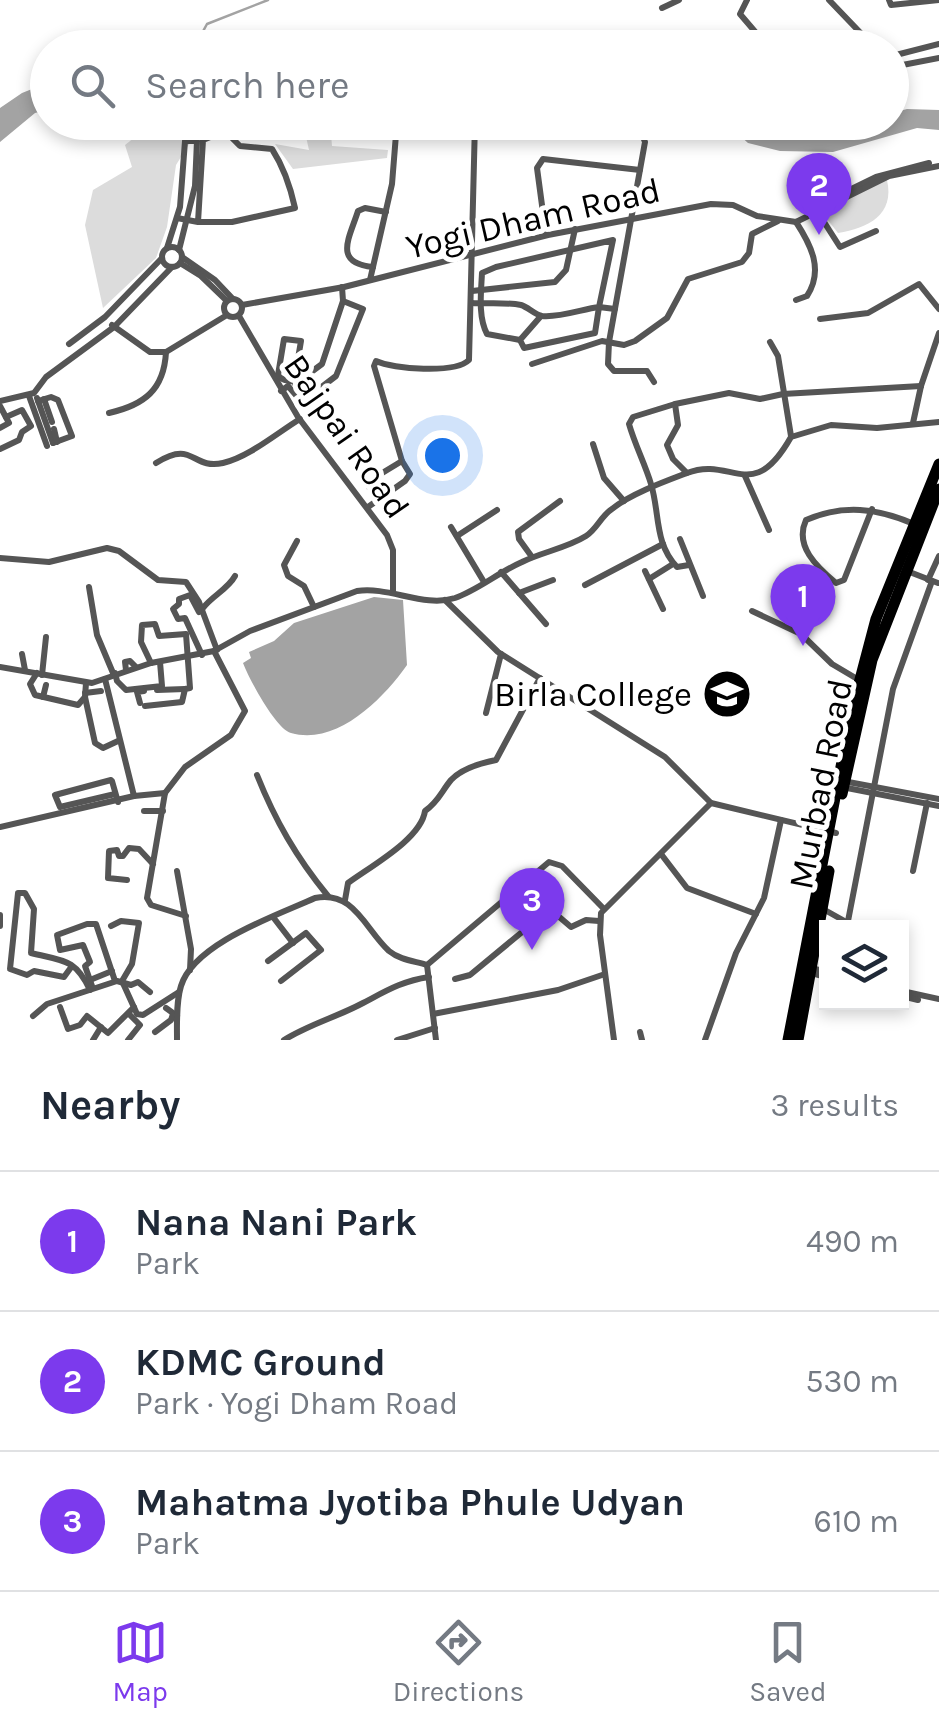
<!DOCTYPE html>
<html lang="en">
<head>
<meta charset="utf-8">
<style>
	:root { --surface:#fff; --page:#f2f2f3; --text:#1f2937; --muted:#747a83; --line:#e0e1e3; --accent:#7c3aed }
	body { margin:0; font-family:Karla,sans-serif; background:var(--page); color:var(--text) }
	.controls { position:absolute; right:30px; bottom:30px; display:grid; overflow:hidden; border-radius:0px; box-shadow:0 5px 15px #0003 }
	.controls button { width:90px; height:90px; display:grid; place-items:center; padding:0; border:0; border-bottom:2px solid var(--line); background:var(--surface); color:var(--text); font:50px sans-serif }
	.you { position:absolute; left:442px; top:455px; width:35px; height:35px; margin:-25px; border:8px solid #fff; border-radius:50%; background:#1a73e8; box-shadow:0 0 0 15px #1a73e833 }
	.badge { display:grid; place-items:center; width:65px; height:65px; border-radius:50%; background:var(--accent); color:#fff; font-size:32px; font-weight:700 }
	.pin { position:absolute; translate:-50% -82px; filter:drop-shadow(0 2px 5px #0008) }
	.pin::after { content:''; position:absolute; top:52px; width:35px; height:30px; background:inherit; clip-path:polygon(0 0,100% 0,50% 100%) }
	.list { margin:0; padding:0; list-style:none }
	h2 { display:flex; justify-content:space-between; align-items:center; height:130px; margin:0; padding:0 40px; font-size:42px }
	h2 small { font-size:32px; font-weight:400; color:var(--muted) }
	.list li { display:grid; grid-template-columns:65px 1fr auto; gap:30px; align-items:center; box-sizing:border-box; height:140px; padding:0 40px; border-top:2px solid var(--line) }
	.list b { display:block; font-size:38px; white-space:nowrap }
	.list p { margin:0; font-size:32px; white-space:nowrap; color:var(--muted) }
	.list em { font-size:32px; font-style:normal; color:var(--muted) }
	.icon { flex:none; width:55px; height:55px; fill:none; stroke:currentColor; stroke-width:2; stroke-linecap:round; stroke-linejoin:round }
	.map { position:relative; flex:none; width:939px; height:1040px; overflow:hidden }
	.search { position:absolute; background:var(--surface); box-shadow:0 5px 15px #0003; left:30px; right:30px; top:30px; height:110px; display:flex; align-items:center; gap:25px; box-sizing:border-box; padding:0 35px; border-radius:55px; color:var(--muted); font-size:38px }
	.sheet { height:550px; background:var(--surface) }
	nav { display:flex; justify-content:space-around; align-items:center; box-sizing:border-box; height:140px; border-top:2px solid var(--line); background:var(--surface); font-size:28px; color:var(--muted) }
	nav a { display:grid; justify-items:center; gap:5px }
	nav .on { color:var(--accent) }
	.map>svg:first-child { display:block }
	.green { fill:#dcdcdc }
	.water { fill:#a3a3a3 }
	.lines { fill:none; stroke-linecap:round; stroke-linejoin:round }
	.stream { stroke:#a3a3a3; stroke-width:2.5 }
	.minor { stroke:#555; stroke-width:6 }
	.highway { stroke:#000; stroke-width:11 }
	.labels { text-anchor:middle; stroke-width:10; stroke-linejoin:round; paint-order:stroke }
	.street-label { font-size:35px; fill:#000; stroke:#fff }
	.poi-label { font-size:35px; fill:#000; stroke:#fff; text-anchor:end }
</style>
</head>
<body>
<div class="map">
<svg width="939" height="1040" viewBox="0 0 939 1040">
	<rect width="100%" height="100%" fill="#fff"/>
	<g class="green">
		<path d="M153 123H202L176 165 167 227 156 258 103 308 85 225 93 190 132 167 125 145Z"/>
		<path d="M303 123H330L332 146 388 150 387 158 293 169 275 144 309 150Z"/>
		<path d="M887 180C895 215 868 228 838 233L823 214 860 192Z"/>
	</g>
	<g class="water">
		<path d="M47 83V110L35 113 0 142V108L22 93Z"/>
		<path d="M907 109 939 110V130L917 128 833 152 780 151 748 143 726 123H770L787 127 892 122V113Z"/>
		<path d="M374 597 403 600 407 665C383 699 337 746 291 733 276 729 249 679 243 663L251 658 249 652 274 641 294 623Z"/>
	</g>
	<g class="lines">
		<path class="stream" d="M201 35 207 24 268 0"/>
		<g class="minor">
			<path d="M747 0 740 14 769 48"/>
			<path d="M829 0 875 48"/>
			<path d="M889 0 891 5 939 0"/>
			<path d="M662 8 679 0"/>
			<path d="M892 56 939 44"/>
			<path d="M892 67 939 58"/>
			<path d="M637 122 645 142 609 342 608 364 614 371H647L654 382"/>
			<path d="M832 203 835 197 876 177 929 163"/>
			<path d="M817 211 840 247 876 231"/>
			<path d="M177 218 198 222 203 140 225 131 240 146 272 149C283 166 290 185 295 208L232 222H198"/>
			<path d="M796 222C811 245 824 270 807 296L796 300"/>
			<path d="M546 235 537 168 543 159 640 170"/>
			<circle cx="172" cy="257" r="10"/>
			<path d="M167 248 180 207 185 141H197L195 186 179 250"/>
			<path d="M182 257 215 280 233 299"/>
			<path d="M180 263 201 276 227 301"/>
			<path d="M373 267C333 263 349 239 358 211L365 208 386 212"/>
			<path d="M370 280 392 184 397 122"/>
			<path d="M472 291 555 282 566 270 575 229"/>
			<circle cx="233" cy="308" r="9"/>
			<path d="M472 303C487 304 506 302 521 305 528 307 535 315 542 316 559 318 583 309 599 307L613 240 496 267 482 273C481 293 478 317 487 334L520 340"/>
			<path d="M242 305 344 287 548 235 711 204 733 205 757 216 796 222 889 176 939 166"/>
			<path d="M239 316 298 417 387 535 393 550V591"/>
			<path d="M541 316 520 340 524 348 595 333 599 307 615 309"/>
			<path d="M820 319 868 313 919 284 939 309"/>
			<path d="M112 325 150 352H166"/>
			<path d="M770 342 778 356 791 436"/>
			<path d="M69 344 105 317 162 258"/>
			<path d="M532 364 602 341 624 345 635 341 667 318 688 279 742 262 749 253 752 234 778 221"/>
			<path d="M294 382 301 341 284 339 278 375C281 381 291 381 297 382"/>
			<path d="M295 384 322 364 343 301"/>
			<path d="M281 391 288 386 302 402 336 376 363 309 343 301 342 287"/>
			<path d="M29 396 47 446"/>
			<path d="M37 398 53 443"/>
			<path d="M44 399 52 422"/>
			<path d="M0 401 34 393 46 377 114 327 172 267"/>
			<path d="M38 401 51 397 58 400 72 436 53 443"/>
			<path d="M675 404 633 417 629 424C635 445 645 464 651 484 660 513 654 543 677 567L689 565"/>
			<path d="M0 406 9 423 0 428"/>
			<path d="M109 413C144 405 164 390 166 352L227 315"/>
			<path d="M913 423 921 386 939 333"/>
			<path d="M54 429 57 442"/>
			<path d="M593 444 604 478 624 501"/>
			<path d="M0 449 19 440 22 432 31 426 22 410 6 417"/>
			<path d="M156 463C194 439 191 470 223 463 249 457 277 433 300 419"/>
			<path d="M687 473 673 459 667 445 678 425 675 404 729 393 760 399 783 394 921 386"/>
			<path d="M745 476 769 530"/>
			<path d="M378 500 369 487V481L402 461"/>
			<path d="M368 507 405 481 410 474 402 461 374 366 376 361C393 369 455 374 469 360L475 122"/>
			<path d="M872 509 844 580 836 583C817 567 794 546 806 520 843 504 877 508 914 524"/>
			<path d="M451 527 484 582"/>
			<path d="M457 536 497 510"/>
			<path d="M680 539 703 596"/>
			<path d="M297 541 284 565 288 576 304 586 314 607"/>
			<path d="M532 557 519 539 518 532 560 501"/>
			<path d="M0 558 49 562 107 548 119 551 158 580 186 582 199 602 217 650"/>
			<path d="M645 571 663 609"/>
			<path d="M907 571 938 583"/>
			<path d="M501 572 546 624"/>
			<path d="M649 579 673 564"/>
			<path d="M928 580 939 556"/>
			<path d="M585 585 663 544"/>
			<path d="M89 587 97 635 113 673"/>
			<path d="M519 593 553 580"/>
			<path d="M445 600 498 652 665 757 711 803 836 833"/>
			<path d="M203 608C212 596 228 589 235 576"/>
			<path d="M752 611 801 634 832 664 859 680"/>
			<path d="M199 612 190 595 179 599V604L173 609 178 619 185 618 202 655"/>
			<path d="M22 654 25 670"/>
			<path d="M0 667 92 683 151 663 214 651 250 631 357 591C389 586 424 608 455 598 478 590 499 572 522 562 542 552 567 548 586 536 597 529 601 516 612 509 630 494 666 481 687 473 732 455 752 506 791 437L831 425 877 428 939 422"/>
			<path d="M126 670 125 662 130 661 136 667"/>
			<path d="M37 673 30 684 35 695 78 705 85 697"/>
			<path d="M115 673 117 681 126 690 162 686 160 662"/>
			<path d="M42 675 46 637"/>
			<path d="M105 679 134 796 165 793"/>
			<path d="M86 683 85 697 95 743 103 748 118 741"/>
			<path d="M157 690 185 689"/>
			<path d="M85 693 101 691"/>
			<path d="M43 697 46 685"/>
			<path d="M140 703 137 692 144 691"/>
			<path d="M145 706 182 702 185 689 190 688 186 634 159 636 155 624 142 625 141 642 151 663"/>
			<path d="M486 713 501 654"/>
			<path d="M257 775C275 820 296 857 328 896"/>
			<path d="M843 781 939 799"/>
			<path d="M842 787 939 806"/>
			<path d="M115 794 60 807 55 795 111 780 112 781 118 802"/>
			<path d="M144 811H163"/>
			<path d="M0 827 134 796"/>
			<path d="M661 854 687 888 756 914"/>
			<path d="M177 871 191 949 190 970"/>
			<path d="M913 871 927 803"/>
			<path d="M127 880 108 878 109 851 117 850 119 856H123L129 848 139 849 153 864"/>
			<path d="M345 900 348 883C371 866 421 839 425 811 439 801 441 792 451 780 462 768 481 763 496 760L540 678"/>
			<path d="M823 909 857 928"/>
			<path d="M0 915V926"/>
			<path d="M186 916 151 905 147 898 165 793 185 767 231 735 245 711 214 651"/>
			<path d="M273 917 293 943"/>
			<path d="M848 921 893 689 932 581"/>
			<path d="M111 926 121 921 139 923 132 964 122 981 137 1014 143 1015 179 992"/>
			<path d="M268 961 306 933 321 950 281 981"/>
			<path d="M427 965 549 862 562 866 604 909"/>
			<path d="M427 965 436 1040"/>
			<path d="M72 966 64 977 34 971 27 975 10 969 18 893H25L34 909 31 953C63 961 75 958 90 990"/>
			<path d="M808 967 826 972"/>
			<path d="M808 972 826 977"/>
			<path d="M455 979 470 975 550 909 571 927 586 920 599 921"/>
			<path d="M90 980 112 971"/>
			<path d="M92 986 85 966 90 962 83 945 60 950 57 935 87 924H96L115 981"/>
			<path d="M902 991 939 999"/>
			<path d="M902 996 918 1000"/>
			<path d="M60 1007 68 1029 80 1025 87 1016 108 1033 134 1007"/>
			<path d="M166 1008 177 1016"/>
			<path d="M433 1014 558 990 605 974"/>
			<path d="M33 1016 47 1004 117 981 131 985 138 982 150 992"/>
			<path d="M155 1032 171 1020 173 1014"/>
			<path d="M640 1032 642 1040"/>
			<path d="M93 1040 101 1027"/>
			<path d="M128 1040 140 1025 129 1014"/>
			<path d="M177 1040C177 1023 176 1002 181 986 194 943 278 915 315 898 354 890 365 929 389 951 400 960 414 961 427 965"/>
			<path d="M284 1040C310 1024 337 1017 363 1003 386 991 402 981 429 977"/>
			<path d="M397 1040 435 1028"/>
			<path d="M614 1040 600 935 601 913 711 803"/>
			<path d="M705 1040 736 953 764 898 781 820"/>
		</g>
		<g class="highway">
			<path d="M842 794 872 660 939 489"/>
			<path d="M788 1040 852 710 876 619 939 464"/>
			<path d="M798 1040 829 871"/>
		</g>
	</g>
	<defs>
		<g id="university-disc" transform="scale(2.5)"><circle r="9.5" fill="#000" stroke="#fff"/><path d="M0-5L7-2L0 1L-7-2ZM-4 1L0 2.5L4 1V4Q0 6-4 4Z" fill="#fff"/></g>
	</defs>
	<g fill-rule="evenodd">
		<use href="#university-disc" x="727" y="694"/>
	</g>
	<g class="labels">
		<g class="street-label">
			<text transform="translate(533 218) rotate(-13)" y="12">Yogi Dham Road</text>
			<text transform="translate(347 436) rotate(55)" y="12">Bajpai Road</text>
			<text transform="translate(820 784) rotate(-79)" y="12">Murbad Road</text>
		</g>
		<g class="poi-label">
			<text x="692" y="706">Birla College</text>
		</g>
	</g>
</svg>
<div class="controls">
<button><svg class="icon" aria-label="layers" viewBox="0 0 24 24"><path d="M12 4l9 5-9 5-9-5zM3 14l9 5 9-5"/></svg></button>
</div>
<div class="you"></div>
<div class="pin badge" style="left:803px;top:646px">1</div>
<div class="pin badge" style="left:819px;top:235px">2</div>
<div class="pin badge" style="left:532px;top:950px">3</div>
<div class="search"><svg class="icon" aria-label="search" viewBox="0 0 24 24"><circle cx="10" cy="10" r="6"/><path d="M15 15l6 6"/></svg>Search here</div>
</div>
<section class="sheet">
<h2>Nearby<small>3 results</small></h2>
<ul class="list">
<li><span class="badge">1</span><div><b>Nana Nani Park</b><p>Park</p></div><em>490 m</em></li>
<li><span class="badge">2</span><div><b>KDMC Ground</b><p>Park · Yogi Dham Road</p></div><em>530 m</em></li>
<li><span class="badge">3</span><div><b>Mahatma Jyotiba Phule Udyan</b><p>Park</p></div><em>610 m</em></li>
</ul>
</section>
<nav>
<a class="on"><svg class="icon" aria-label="map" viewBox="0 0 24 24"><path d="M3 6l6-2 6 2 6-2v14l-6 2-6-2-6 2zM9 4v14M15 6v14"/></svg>Map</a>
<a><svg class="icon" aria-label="directions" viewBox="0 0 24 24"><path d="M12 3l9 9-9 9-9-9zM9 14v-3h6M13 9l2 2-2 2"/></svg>Directions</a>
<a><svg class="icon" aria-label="saved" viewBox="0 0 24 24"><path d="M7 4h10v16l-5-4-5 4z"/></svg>Saved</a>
</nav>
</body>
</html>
